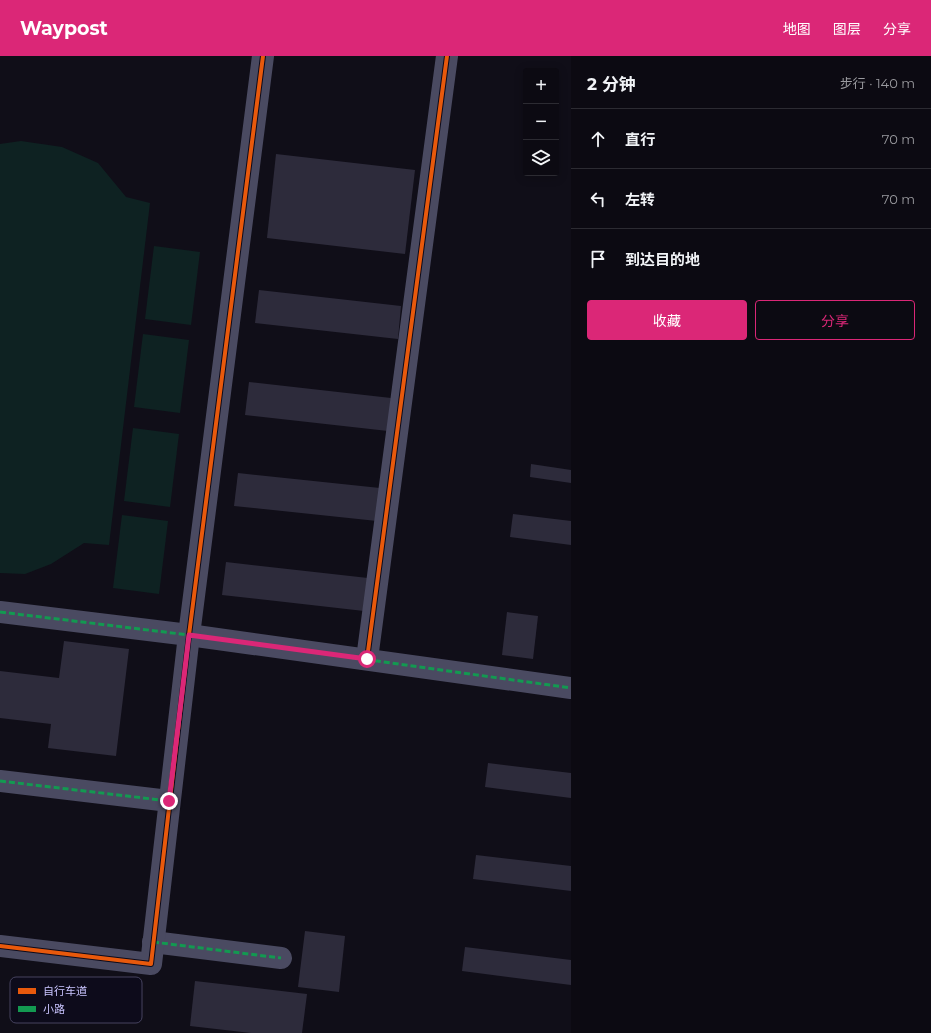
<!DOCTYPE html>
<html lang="zh">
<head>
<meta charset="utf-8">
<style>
	:root { --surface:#0c0a12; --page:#1a1820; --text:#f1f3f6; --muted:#9a9a9f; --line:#2c2b32; --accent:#db2777 }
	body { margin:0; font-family:Montserrat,"Noto Sans SC",sans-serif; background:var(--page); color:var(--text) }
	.controls { position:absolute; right:12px; top:12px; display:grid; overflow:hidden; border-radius:4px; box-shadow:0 2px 10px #0003 }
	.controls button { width:36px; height:36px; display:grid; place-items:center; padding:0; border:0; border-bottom:1px solid var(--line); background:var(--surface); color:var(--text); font:20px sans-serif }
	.stop { position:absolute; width:12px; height:12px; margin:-9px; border:3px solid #db2777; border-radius:50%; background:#fff }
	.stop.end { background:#db2777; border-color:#fff; box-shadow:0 1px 4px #0008 }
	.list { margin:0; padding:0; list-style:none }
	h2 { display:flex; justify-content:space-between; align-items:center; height:52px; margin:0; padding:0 16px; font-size:17px }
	h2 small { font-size:13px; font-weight:400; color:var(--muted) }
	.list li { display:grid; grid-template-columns:26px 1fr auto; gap:12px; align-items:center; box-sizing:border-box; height:60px; padding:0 16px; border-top:1px solid var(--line) }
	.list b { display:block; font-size:15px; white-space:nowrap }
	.list em { font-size:13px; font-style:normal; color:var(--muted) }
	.actions { display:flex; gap:8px; padding:12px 16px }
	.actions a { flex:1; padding:9px 0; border:1px solid var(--accent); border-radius:4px; text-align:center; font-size:14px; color:var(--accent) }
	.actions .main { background:var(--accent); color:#fff }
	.icon { flex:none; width:22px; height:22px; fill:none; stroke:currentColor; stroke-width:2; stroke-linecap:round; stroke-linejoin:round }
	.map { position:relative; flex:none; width:571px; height:977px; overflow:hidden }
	header { display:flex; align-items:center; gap:24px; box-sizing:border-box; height:56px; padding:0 20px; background:var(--accent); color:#fff }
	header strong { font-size:19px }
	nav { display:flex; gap:22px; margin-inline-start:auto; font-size:14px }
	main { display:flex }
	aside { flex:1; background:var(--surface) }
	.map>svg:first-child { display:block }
	.green { fill:#0e2222 }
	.building { fill:#2d2b3b }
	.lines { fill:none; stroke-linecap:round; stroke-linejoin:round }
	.minor { stroke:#4a4a61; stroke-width:22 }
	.quiet { stroke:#139951; stroke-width:3; stroke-dasharray:6 3; stroke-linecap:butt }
	.cycleway-casing { stroke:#0d0b1b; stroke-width:6 }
	.cycleway { stroke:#e8590c; stroke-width:4 }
	.route { stroke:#db2777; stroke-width:5 }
	.key { fill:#0d0b1b; stroke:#46435f; stroke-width:1 }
	.key-label { font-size:11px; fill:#cac5ff }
</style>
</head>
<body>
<header>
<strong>Waypost</strong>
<nav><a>地图</a><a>图层</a><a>分享</a></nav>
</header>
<main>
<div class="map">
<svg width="571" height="977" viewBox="0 0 571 977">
	<rect width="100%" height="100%" fill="#100e18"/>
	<g class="green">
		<path d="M21 85 62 91 98 107 126 141 150 147 109 489 84 487 51 508 25 518 0 517V88Z"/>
		<path d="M154 190 200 196 191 269 145 263Z"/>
		<path d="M143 278 189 284 180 357 134 351Z"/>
		<path d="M133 372 179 378 170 451 124 445Z"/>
		<path d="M122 459 168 465 159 538 113 532Z"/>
	</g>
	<g class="building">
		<path d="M276 98 415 114 405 198 267 182Z"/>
		<path d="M259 234 401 250 398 283 255 267Z"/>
		<path d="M249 326 391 342 388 375 245 359Z"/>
		<path d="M531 408 571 414V427L530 421Z"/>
		<path d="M238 417 380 432 377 465 234 450Z"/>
		<path d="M513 458 571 465V489L510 481Z"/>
		<path d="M226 506 368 522 364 555 222 539Z"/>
		<path d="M507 556 538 560 533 603 502 599Z"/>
		<path d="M64 585 129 593 116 700 48 692 51 668 0 662V615L59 622Z"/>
		<path d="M488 707 571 717V742L485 731Z"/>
		<path d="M476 799 571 810V835L473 823Z"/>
		<path d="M305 875 345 880 339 936 298 931Z"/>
		<path d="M465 891 571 904V929L462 915Z"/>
		<path d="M195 925 307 938 302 977H251L190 970Z"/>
	</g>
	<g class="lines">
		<g class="minor">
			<path d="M0 556 189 579 571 632"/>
			<path d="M367 603 447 0"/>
			<path d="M0 725 169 745"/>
			<path d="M153 886 281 902"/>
			<path d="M0 890 151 908 189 579 263 0"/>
		</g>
		<g class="quiet">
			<path d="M0 556 189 579 571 632"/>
			<path d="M0 725 169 745"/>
			<path d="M153 886 281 902"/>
		</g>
		<g class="cycleway-casing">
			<g id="cycleway">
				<path d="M367 603 447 0"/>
				<path d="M0 890 151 908 189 579 263 0"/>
			</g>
		</g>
		<use href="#cycleway" class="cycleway"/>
	</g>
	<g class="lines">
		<path class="route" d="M169 745 189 579 367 603"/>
	</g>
	<rect x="10" y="921" width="132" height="46" rx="6" class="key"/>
	<rect x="18" y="932" width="18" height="6" fill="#e8590c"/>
	<rect x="18" y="950" width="18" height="6" fill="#139951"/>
	<g class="key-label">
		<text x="43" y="939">自行车道</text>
		<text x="43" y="957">小路</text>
	</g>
</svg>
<div class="controls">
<button>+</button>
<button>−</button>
<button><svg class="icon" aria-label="layers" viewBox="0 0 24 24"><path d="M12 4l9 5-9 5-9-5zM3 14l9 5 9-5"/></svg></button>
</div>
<div class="stop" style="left:367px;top:603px"></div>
<div class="stop end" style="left:169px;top:745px"></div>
</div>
<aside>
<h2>2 分钟<small>步行 · 140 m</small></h2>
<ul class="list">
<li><svg class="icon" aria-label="ahead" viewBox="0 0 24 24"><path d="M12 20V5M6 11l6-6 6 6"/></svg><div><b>直行</b></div><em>70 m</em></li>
<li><svg class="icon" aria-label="left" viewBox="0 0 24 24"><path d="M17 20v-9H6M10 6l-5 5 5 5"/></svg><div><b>左转</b></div><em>70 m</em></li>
<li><svg class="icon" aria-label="arrive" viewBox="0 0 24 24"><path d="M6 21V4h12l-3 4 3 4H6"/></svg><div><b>到达目的地</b></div></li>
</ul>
<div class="actions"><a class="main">收藏</a><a>分享</a></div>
</aside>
</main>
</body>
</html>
